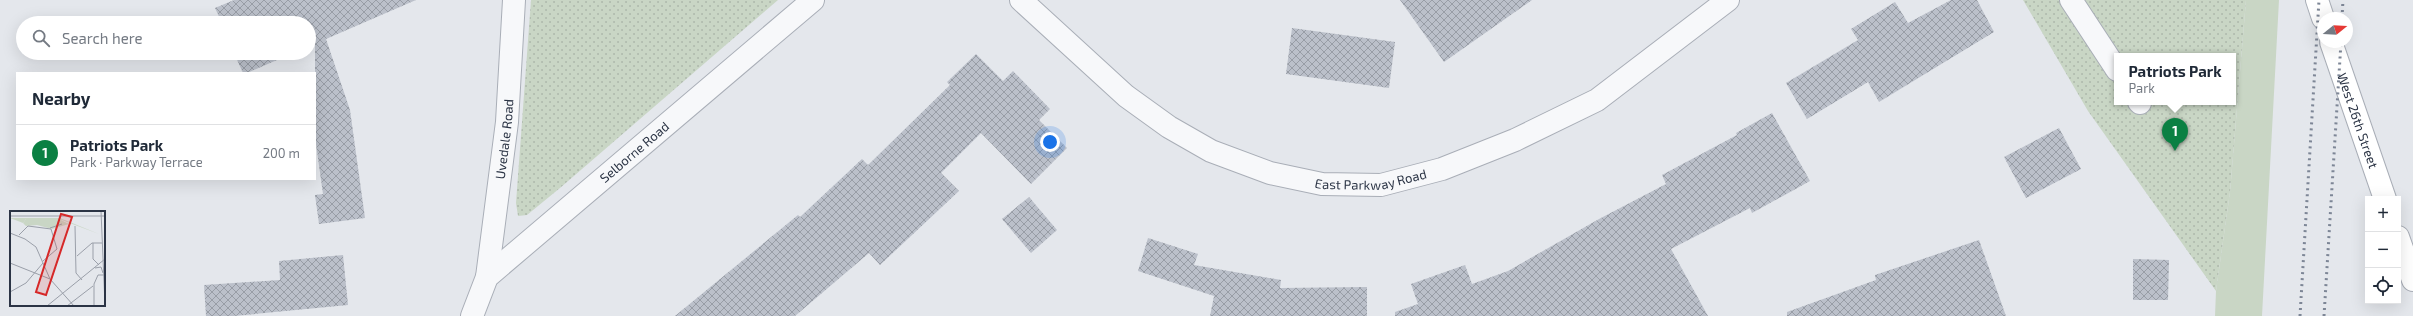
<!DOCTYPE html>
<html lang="en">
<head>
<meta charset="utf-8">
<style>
	:root { --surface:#fff; --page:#f2f2f3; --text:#1f2937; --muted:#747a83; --line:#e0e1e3; --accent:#0b8043 }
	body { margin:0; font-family:"Exo 2",sans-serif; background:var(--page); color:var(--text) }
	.controls { position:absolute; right:12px; bottom:12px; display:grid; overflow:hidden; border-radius:0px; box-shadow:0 4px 16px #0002 }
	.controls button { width:36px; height:36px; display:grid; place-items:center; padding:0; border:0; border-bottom:1px solid var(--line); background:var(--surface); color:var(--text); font:20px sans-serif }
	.compass { position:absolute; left:2317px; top:12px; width:36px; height:36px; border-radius:50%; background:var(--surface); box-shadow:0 4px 16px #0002; rotate:72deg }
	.you { position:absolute; left:1050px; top:142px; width:14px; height:14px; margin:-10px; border:3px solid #fff; border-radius:50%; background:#1a73e8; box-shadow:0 0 0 6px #1a73e833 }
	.badge { display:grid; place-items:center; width:26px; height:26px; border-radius:50%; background:var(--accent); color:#fff; font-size:13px; font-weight:700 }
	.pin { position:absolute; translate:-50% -33px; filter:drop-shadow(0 1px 2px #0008) }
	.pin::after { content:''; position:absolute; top:21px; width:14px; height:12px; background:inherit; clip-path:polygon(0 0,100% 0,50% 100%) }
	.popup { position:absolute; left:2114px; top:53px; width:122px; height:52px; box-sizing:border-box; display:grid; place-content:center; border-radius:0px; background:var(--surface); filter:drop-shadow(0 1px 3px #0005); font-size:13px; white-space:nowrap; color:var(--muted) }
	.popup b { font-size:15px; color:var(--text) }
	.popup::after { content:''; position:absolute; left:50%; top:100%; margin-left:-8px; border:8px solid transparent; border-top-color:var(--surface) }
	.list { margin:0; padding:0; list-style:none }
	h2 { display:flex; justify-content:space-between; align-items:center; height:52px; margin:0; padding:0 16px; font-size:17px }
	h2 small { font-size:13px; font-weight:400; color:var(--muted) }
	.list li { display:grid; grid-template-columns:26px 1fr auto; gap:12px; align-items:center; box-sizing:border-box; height:56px; padding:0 16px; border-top:1px solid var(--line) }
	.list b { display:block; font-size:15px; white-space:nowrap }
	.list p { margin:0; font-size:13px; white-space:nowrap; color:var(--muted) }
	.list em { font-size:13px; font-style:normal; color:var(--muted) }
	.icon { flex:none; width:22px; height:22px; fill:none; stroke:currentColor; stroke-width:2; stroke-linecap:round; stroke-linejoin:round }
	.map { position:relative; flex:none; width:2413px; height:316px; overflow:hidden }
	.search { position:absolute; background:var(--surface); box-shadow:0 4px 16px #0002; left:16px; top:16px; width:300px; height:44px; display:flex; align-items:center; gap:10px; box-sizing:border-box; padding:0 14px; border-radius:22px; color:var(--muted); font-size:15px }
	.panel { position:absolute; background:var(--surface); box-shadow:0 4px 16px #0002; left:16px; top:72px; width:300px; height:108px; border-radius:0px }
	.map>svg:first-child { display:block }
	.grass { fill:#c9d6c5 }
	.park { fill:url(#park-dots); fill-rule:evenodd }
	.building { fill:url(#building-cross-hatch) }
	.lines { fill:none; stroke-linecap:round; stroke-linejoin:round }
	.street-casing { stroke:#a9aeb7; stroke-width:24 }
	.secondary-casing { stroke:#a9aeb7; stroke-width:24 }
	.street { stroke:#f7f8fa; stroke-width:22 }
	.secondary { stroke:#fff; stroke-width:22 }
	.rail { stroke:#7d8696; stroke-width:3; stroke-dasharray:2 4; stroke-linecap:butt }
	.labels { text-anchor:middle; stroke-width:3; stroke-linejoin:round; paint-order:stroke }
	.street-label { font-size:13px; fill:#2b3445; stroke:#f4f6f9 }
	.inset-road { fill:none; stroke:#9a9fa9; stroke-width:1 }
	.view { fill:#d62828; fill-opacity:0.15; stroke:#d62828; stroke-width:2 }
	.inset-edge { fill:none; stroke:#2b3445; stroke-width:2 }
</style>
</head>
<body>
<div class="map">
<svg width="2413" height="316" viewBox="0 0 2413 316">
	<defs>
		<pattern id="park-dots" width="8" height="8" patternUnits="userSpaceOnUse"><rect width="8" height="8" fill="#c9d6c5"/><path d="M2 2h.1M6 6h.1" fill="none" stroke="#adb8ab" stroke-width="1.8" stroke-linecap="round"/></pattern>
		<pattern id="building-cross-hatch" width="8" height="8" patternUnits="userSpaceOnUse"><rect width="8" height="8" fill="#bbc0ca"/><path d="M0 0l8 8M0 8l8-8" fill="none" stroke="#989da6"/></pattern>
	</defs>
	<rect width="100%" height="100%" fill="#e4e7ec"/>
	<path class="grass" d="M2246 0H2279L2262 316H2215L2216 291 2230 192Z"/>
	<g class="park">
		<path d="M531 0H778L560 188 527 215 518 216 516 203Z"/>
		<path d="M2023 0H2246L2230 192 2216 291 2088 111ZM2117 56H2233V102H2117Z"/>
	</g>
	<g class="building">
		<path d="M234 0H416L326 39 350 110 365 218 319 224 315 195 323 194 315 137V44L309 46V23H222L215 8Z"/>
		<path d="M1400 0H1532L1444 62Z"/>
		<path d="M1951 0H1977L1994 32 1879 102 1868 82 1807 119 1786 83 1858 40 1851 29 1895 2 1908 23Z"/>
		<path d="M1292 28 1395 42 1389 88 1286 74Z"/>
		<path d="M234 53H293L247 73H243Z"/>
		<path d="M976 54 1003 81 1013 71 1050 109 1039 120 1067 148 1031 184 981 133 941 173 959 191 880 265 869 253 795 316H675L798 215 800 217 862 159 868 165 950 85 947 82Z"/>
		<path d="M1772 113 1810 181 1752 213 1750 208 1671 249 1708 316H1395V312L1418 304 1411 284 1465 265 1472 284 1508 271 1599 219 1666 184 1662 175 1737 135 1736 133Z"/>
		<path d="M2059 128 2081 169 2026 198 2004 157Z"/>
		<path d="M1029 197 1057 230 1031 253 1002 219Z"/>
		<path d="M1148 238 1198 254 1194 265 1281 280 1280 288 1367 287V316H1210L1214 296 1138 271Z"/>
		<path d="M1979 240 2006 316H1787V312L1876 280 1875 275Z"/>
		<path d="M343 255 348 305 234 316H206L204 285 280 280 279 261Z"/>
		<path d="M2133 259 2169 260 2168 300H2133Z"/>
	</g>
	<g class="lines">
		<g class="street-casing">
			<g id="street">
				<path id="s1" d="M1021 0 1126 96 1169 127 1211 151 1270 173 1322 184 1381 185 1442 169 1515 140 1597 100 1728 0"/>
				<path d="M2071 0 2117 70"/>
				<path d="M2139 102 2140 103"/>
				<path id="s2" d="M487 277 507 122 514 0"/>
				<path id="s3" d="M472 316 487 277 813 0"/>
			</g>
		</g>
		<g class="secondary-casing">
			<g id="secondary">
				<path d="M2317 0 2323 18"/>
				<path id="s4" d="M2331 42 2385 199"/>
				<path d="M2398 237 2413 280"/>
			</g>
		</g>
		<use href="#street" class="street"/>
		<use href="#secondary" class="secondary"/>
		<g class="rail">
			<path d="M2342 18 2343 0"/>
			<path d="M2300 316 2319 0"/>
			<path d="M2324 316 2341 42"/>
		</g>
	</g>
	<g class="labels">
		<g class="street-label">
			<text dy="5" stroke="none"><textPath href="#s4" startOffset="83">West 26th Street</textPath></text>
			<text dy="5" stroke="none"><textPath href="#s2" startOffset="139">Uvedale Road</textPath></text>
			<text dy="5" stroke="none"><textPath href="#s3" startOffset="235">Selborne Road</textPath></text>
			<text dy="5" stroke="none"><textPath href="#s1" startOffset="409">East Parkway Road</textPath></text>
		</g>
	</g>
	<g transform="translate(10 211)">
		<rect width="95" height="95" fill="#e4e7ec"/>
		<path d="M0 7H50L89 23 49 8H16L13 12Z" fill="#c9d6c5"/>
		<path d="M16 8H49L59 13 42 18 27 14 16 15 13 12Z" fill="#c9d6c5"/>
		<path class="inset-road" d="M91 0 95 94M0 5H95M65 15 66 62 72 69M40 17 52 13M0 22 15 28 26 36 40 68 64 95M9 24 18 15 41 18 47 38 33 50M83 32V48L89 54M67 45 82 32H92M0 52 40 68M85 57 91 56 93 62M0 81 16 72 33 52M37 95 95 48M57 95 83 75M84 95V73L88 64H94"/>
		<path class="view" d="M51 3 62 6 36 84 26 81Z"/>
		<rect width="95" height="95" class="inset-edge"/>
	</g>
</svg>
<div class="controls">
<button>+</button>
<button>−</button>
<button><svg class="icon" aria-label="locate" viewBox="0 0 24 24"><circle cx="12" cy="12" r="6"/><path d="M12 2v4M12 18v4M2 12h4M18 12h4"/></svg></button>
</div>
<svg class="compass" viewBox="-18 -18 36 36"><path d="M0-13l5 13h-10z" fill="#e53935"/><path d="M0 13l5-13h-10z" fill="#747a83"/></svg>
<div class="you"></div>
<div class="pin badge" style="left:2175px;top:151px">1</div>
<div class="popup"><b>Patriots Park</b>Park</div>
<div class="search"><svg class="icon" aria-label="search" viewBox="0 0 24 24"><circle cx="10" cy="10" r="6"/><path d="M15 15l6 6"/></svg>Search here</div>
<section class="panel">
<h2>Nearby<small></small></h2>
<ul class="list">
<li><span class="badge">1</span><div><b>Patriots Park</b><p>Park · Parkway Terrace</p></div><em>200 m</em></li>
</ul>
</section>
</div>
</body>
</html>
